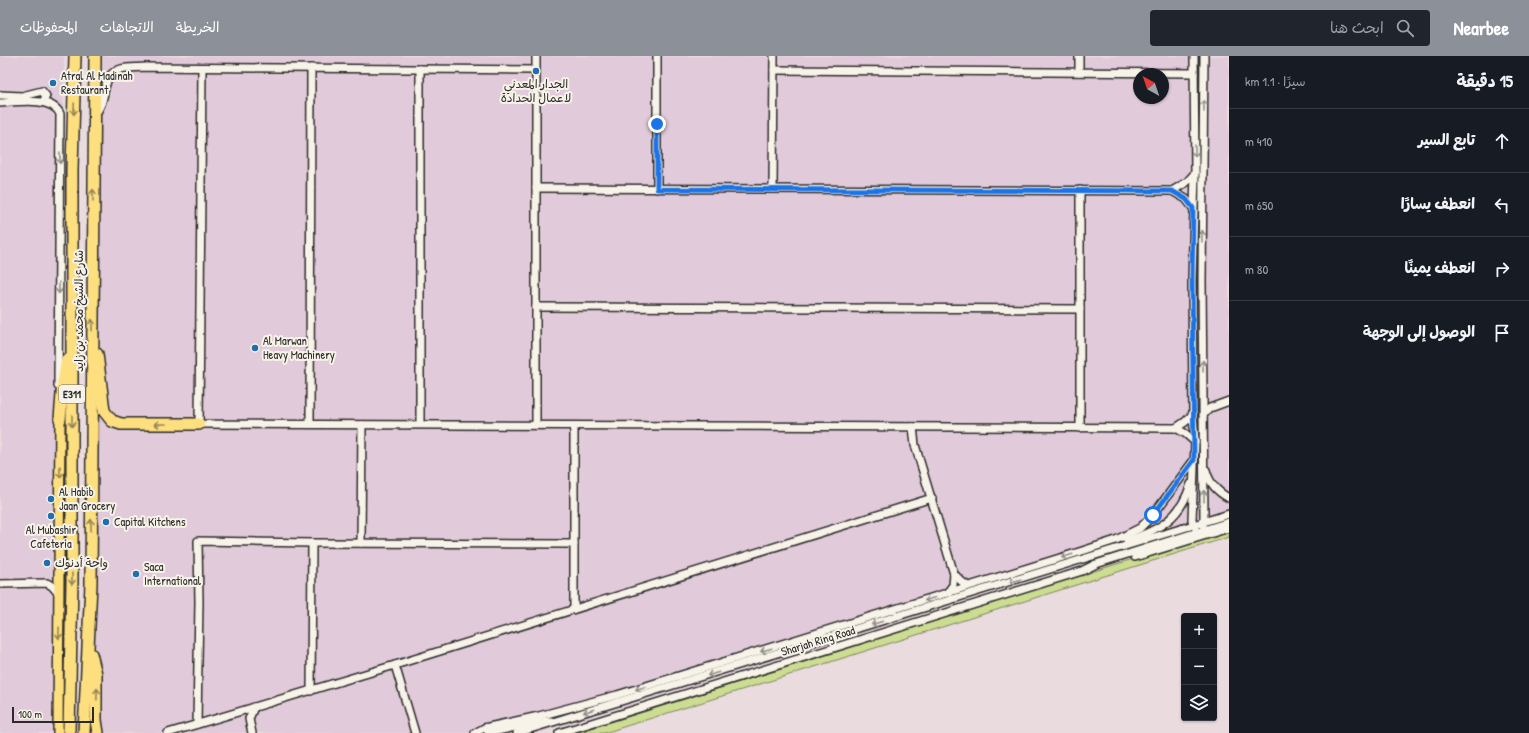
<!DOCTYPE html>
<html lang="ar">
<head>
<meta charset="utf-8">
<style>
	:root { --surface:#171b24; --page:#20242c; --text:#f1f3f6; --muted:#9ea1a6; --line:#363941; --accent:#8c9099 }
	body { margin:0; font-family:"Patrick Hand","Playpen Sans Arabic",sans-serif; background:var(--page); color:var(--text); direction:rtl }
	.controls { position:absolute; right:12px; bottom:12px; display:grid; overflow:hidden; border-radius:4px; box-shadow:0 1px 3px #0004 }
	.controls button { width:36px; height:36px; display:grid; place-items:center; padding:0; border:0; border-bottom:1px solid var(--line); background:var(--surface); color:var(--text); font:20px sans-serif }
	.compass { position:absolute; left:1133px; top:12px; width:36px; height:36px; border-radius:50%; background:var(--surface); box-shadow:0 1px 3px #0004; rotate:320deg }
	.scale { position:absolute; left:12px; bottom:10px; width:82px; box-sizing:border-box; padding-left:4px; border:2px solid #2b2b2b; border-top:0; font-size:11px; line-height:14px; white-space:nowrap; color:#2b2b2b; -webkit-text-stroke:3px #f7f3e8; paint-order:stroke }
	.stop { position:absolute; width:12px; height:12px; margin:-9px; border:3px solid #1a73e8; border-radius:50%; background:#fff }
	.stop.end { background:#1a73e8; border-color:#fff; box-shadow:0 1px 4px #0008 }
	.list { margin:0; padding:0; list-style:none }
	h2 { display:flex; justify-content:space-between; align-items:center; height:52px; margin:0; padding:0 16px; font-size:17px }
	h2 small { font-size:13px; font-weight:400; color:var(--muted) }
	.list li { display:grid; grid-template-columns:26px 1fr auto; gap:12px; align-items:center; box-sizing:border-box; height:64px; padding:0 16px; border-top:1px solid var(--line) }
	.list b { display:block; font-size:15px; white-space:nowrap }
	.list em { font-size:13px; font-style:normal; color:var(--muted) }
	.icon { flex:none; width:22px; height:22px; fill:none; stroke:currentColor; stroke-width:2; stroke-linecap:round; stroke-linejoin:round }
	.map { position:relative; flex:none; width:1229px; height:677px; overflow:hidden; direction:ltr }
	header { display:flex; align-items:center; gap:24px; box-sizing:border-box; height:56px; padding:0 20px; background:var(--accent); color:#fff }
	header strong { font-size:19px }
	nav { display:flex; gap:22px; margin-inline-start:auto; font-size:14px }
	.search { width:280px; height:36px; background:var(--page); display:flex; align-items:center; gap:10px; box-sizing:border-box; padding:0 14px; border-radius:4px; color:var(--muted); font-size:15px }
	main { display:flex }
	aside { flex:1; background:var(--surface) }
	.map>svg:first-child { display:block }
	.built { fill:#e1cad9; fill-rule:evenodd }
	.green { fill:#ccdd91; stroke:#7c845e }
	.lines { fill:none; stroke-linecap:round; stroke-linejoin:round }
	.minor-casing { stroke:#2b2b2b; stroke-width:10 }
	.major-casing { stroke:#2b2b2b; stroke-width:12 }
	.highway-casing { stroke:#2b2b2b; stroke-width:14 }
	.minor { stroke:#f7f3e8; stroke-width:7 }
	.major { stroke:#fedf80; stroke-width:9 }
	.highway { stroke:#fedf80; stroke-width:11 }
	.oneway { stroke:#918f8a }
	.oneway2 { stroke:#948556 }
	.route { stroke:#1a73e8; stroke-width:5 }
	.poi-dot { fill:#1f6fb2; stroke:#f7f3e8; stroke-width:1.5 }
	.labels { text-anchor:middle; stroke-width:4; stroke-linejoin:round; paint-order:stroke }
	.shield { fill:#f7f3e8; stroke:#686764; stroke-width:1 }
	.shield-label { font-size:11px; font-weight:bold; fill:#2b2b2b }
	.poi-label { font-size:12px; fill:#2b2b2b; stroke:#f7f3e8; text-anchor:start }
	.street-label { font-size:12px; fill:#2b2b2b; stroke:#f7f3e8 }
</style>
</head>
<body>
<header>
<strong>Nearbee</strong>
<div class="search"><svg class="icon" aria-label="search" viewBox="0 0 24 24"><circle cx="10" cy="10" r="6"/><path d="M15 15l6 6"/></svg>ابحث هنا</div>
<nav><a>الخريطة</a><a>الاتجاهات</a><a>المحفوظات</a></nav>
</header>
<main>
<aside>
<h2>15 دقيقة<small>سيرًا · 1.1 km</small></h2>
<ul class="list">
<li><svg class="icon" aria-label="ahead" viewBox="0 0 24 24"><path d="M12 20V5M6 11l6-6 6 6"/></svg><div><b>تابع السير</b></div><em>410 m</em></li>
<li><svg class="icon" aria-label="left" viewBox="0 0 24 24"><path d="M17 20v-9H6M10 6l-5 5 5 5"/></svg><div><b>انعطف يسارًا</b></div><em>650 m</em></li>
<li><svg class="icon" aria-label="right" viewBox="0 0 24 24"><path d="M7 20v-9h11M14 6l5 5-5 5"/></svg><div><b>انعطف يمينًا</b></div><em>80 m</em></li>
<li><svg class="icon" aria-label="arrive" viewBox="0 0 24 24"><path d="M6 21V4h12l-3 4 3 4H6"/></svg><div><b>الوصول إلى الوجهة</b></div></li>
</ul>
</aside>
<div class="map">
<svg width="1229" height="677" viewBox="0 0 1229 677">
	<rect width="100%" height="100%" fill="#eadbdf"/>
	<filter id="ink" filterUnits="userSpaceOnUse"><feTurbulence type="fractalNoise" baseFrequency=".025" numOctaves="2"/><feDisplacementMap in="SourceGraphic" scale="8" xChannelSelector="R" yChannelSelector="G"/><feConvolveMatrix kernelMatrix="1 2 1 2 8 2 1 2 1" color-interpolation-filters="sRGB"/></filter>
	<g filter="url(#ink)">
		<g class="built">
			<path d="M0 0H64L55 677H0Z"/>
			<path d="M96 0H1199L1198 428 1206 0H1229V461L866 576 538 677H93ZM1139 18H1163V42H1139Z"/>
		</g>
		<path class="green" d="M1229 473V481L604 677H576Z"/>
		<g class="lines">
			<g class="minor-casing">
				<g id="minor">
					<path d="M1194 0 1195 117 1192 224 1193 358 1195 386 1192 464 1195 471"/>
					<path d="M202 13 199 368 1176 372 1186 378 1195 386"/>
					<path d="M774 14 1194 17"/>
					<path d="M1079 16V0"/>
					<path d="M0 39 22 40 42 35 46 40 43 46"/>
					<path d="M0 47C17 46 52 40 60 58L58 330"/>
					<path d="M94 59C110 44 98 19 121 13 129 11 138 12 146 11L536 14"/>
					<path d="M536 132 1172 135 1187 126 1195 117"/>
					<path d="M657 133V0"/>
					<path d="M773 133 774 0"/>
					<path d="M1080 134V372"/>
					<path d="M1172 135 1186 143 1193 152"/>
					<path d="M536 251 1080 253"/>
					<path d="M1204 358 1210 352 1229 345"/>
					<path d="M310 368 311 12"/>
					<path d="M420 368V13"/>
					<path d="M536 368V0"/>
					<path d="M913 371 915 389 954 518 953 529 947 537"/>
					<path d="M1176 372 1185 366 1193 358"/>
					<path d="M1206 414C1209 426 1217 436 1229 442"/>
					<path d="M1203 469 1204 461 1202 225 1204 0"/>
					<path d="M1127 485C1160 473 1180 463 1191 428"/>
					<path d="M361 487 362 369"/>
					<path d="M1135 501 1229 472"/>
					<path d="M954 518 961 525 968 530"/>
					<path d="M0 528 47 527 52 530 59 538"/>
					<path d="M574 553V370"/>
					<path d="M395 609 415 677"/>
					<path d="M311 635 312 487"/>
					<path d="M197 668 199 546 198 485 312 487 574 488"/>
					<path d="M168 677 395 609 932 442"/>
					<path d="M252 677 249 663 254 651"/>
					<path d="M475 677 484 672 539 660 617 639 1076 497 1116 484 1140 472 1153 459 1194 404"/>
					<path d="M488 677 539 666 551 665"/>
					<path d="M517 677 1229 458"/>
					<path d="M559 677 1082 515 1096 508 1229 466"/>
				</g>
			</g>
			<g class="major-casing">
				<path id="major" d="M58 677 60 363"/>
			</g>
			<g class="highway-casing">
				<g id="highway">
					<path d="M97 298 104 355 112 365 121 368H199"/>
					<path d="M60 363 63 326 67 304"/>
					<path d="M91 598 96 618V664L98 677"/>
					<path d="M69 677 72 525V114L75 0"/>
					<path d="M84 677 91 528 95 0"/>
				</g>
			</g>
			<use href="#minor" class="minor"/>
			<use href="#major" class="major"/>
			<use href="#highway" class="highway"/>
		</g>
		<defs><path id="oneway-shaft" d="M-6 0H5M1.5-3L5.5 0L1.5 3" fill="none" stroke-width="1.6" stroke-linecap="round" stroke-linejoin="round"/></defs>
		<g class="oneway">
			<use href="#oneway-shaft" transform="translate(1204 50) rotate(-90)"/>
			<use href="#oneway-shaft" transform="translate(1195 95) rotate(90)"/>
			<use href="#oneway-shaft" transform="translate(60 102) rotate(90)"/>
			<use href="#oneway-shaft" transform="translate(1202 180) rotate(-89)"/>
			<use href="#oneway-shaft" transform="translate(59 232) rotate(91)"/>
			<use href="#oneway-shaft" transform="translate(1203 310) rotate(-91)"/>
			<use href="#oneway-shaft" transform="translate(1204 440) rotate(-91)"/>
			<use href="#oneway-shaft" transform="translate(1067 500) rotate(163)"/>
			<use href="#oneway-shaft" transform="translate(1015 525) rotate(163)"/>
			<use href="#oneway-shaft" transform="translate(930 543) rotate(163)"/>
			<use href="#oneway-shaft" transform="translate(877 567) rotate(163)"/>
			<use href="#oneway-shaft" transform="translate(766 594) rotate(163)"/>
			<use href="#oneway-shaft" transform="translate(713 618) rotate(163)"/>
			<use href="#oneway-shaft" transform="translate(641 632) rotate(163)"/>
			<use href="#oneway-shaft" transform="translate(589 655) rotate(164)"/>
		</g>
		<g class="oneway2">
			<use href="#oneway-shaft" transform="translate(74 53) rotate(92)"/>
			<use href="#oneway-shaft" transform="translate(93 139) rotate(-90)"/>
			<use href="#oneway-shaft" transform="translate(92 269) rotate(-90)"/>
			<use href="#oneway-shaft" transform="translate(72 365) rotate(90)"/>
			<use href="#oneway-shaft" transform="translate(160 368) rotate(-180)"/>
			<use href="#oneway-shaft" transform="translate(60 416) rotate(90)"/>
			<use href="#oneway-shaft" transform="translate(91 469) rotate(-90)"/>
			<use href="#oneway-shaft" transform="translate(72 523) rotate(90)"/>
			<use href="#oneway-shaft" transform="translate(59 577) rotate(91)"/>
			<use href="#oneway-shaft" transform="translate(97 638) rotate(-89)"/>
		</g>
	</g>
	<g class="lines" filter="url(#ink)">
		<path class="route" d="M657 68V133L1172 135 1186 143 1193 152 1192 224 1194 404 1153 459"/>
	</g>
	<g class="poi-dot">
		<circle cx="536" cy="15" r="4"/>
		<circle cx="53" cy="27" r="4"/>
		<circle cx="255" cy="292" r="4"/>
		<circle cx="51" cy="443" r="4"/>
		<circle cx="51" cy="460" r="4"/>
		<circle cx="106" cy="466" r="4"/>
		<circle cx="47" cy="507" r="4"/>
		<circle cx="136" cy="518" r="4"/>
	</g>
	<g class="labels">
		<rect class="shield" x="59" y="329" width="26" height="18" rx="3"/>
		<g class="shield-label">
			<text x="72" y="342">E311</text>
		</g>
		<g class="poi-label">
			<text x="61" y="24">Atral Al Madinah<tspan x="61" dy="14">Restaurant</tspan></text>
			<text x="536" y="32" text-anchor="middle">الجدار المعدني<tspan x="536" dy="14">لاعمال الحدادة</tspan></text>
			<text x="263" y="289">Al Marwan<tspan x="263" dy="14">Heavy Machinery</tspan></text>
			<text x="59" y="440">Al Habib<tspan x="59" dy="14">Jaan Grocery</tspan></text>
			<text x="114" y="470">Capital Kitchens</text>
			<text x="51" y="478" text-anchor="middle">Al Mubashir<tspan x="51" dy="14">Cafeteria</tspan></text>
			<text x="55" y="511">واحة أدنوك</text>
			<text x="144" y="515">Saca<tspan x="144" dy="14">International</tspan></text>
		</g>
		<g class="street-label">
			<text transform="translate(79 255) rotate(-90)" y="4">شارع الشيخ محمد بن زايد</text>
			<text transform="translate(818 585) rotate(-17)" y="4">Sharjah Ring Road</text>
		</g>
	</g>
</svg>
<div class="controls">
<button>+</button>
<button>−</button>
<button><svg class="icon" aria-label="layers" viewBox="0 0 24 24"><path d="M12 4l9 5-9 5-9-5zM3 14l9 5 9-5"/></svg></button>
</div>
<svg class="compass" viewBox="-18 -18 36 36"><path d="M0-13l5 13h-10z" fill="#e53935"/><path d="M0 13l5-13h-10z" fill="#9ea1a6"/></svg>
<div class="scale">100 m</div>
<div class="stop" style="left:1153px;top:459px"></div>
<div class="stop end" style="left:657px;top:68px"></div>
</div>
</main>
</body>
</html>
